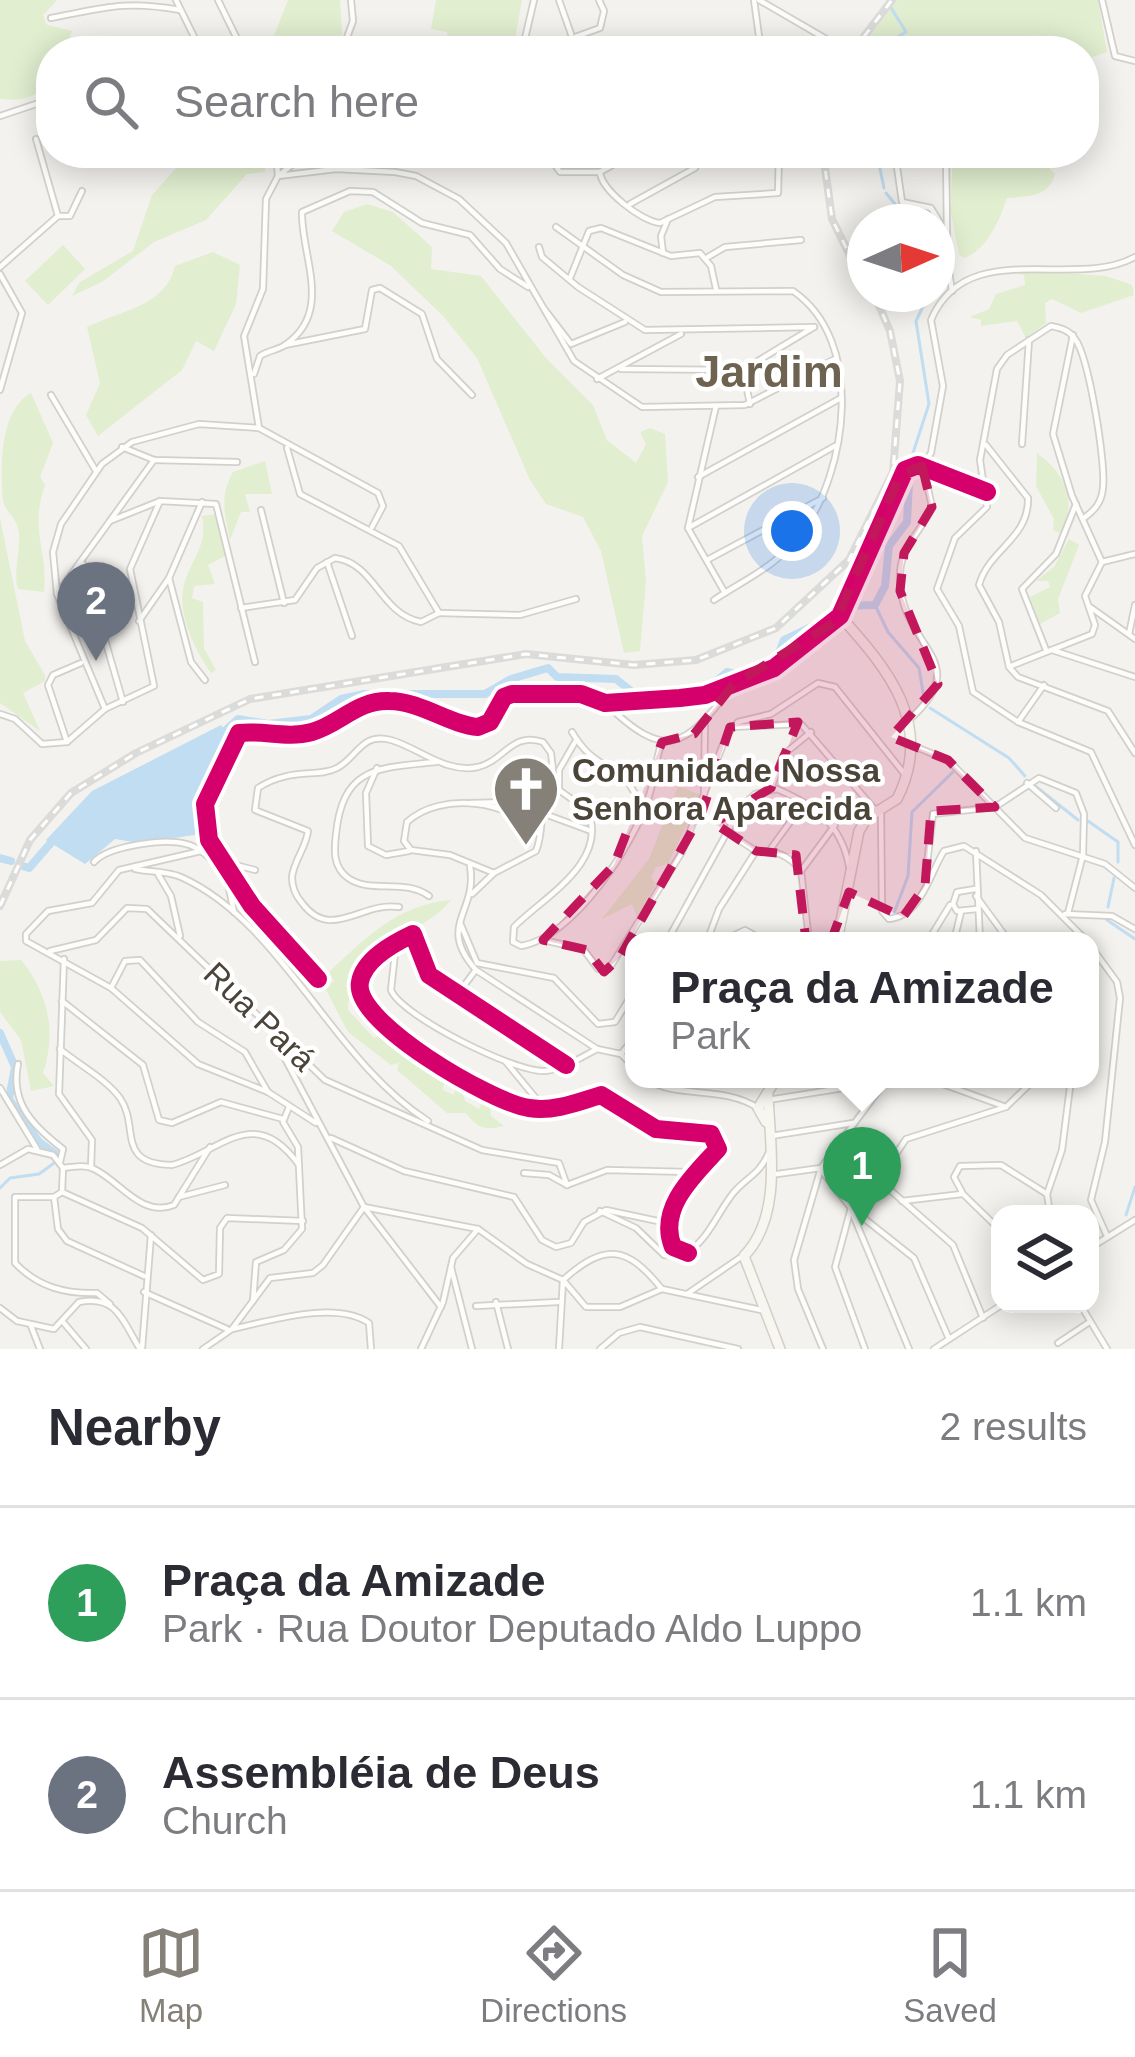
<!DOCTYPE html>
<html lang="en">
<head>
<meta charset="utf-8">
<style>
	:root { --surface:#fff; --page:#f2f2f3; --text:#2b2b33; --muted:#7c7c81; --line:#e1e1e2; --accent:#868178 }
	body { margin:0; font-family:Helvetica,sans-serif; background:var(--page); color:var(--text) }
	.controls { position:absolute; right:36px; bottom:36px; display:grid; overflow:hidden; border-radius:24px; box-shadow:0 6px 30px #0003 }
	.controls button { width:108px; height:108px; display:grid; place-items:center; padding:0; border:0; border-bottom:3px solid var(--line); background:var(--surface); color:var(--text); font:60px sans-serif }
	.compass { position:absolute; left:847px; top:204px; width:108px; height:108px; border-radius:50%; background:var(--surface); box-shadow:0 6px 30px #0003; rotate:87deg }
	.you { position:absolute; left:792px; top:531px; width:42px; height:42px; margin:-30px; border:9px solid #fff; border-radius:50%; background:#1a73e8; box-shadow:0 0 0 18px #1a73e833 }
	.badge { display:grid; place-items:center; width:78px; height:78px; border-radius:50%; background:var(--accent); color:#fff; font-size:39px; font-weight:700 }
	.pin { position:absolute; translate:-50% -99px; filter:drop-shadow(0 3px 6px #0008) }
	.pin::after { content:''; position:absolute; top:63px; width:42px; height:36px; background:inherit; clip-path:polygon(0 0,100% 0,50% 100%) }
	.popup { position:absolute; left:625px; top:932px; width:474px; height:156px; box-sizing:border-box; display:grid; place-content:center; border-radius:24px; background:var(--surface); filter:drop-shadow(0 3px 9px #0005); font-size:39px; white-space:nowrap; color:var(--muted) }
	.popup b { font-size:45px; color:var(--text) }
	.popup::after { content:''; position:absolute; left:50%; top:100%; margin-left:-24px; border:24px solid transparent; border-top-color:var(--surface) }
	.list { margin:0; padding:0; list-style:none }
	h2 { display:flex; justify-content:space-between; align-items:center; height:156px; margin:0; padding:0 48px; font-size:51px }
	h2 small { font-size:39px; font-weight:400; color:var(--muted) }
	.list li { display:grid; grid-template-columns:78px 1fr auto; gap:36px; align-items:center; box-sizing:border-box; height:192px; padding:0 48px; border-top:3px solid var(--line) }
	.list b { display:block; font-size:45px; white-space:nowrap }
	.list p { margin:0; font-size:39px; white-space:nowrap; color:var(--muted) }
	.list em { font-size:39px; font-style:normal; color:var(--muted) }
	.icon { flex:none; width:66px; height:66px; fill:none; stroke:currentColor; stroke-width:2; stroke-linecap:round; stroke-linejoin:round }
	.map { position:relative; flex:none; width:1135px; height:1349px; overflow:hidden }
	.search { position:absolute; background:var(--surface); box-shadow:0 6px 30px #0003; left:36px; right:36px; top:36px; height:132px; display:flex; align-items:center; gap:30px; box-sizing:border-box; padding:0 42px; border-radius:48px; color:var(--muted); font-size:45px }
	.sheet { height:540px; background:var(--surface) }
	nav { display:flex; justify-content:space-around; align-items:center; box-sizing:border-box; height:168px; border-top:3px solid var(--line); background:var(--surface); font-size:33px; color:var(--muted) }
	nav a { display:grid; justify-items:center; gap:6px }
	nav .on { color:var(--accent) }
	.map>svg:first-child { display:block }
	.green { fill:#e1eecf }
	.water { fill:#c0ddf1 }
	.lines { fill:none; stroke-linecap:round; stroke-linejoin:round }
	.stream { stroke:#c0ddf1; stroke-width:3 }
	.river { stroke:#c0ddf1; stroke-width:8 }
	.street-casing { stroke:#d2d0cb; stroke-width:8 }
	.secondary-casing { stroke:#d3cfc5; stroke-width:12 }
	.street { stroke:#fdfdfc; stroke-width:4.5 }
	.secondary { stroke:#f7f6f1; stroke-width:9 }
	.rail-casing { stroke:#dbdbda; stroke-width:8 }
	.rail { stroke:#fff; stroke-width:3; stroke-dasharray:9; stroke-linecap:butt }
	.cycleway-casing { stroke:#fff; stroke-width:26 }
	.cycleway { stroke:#d6006c; stroke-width:18 }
	.marked { fill:#c2185b; fill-opacity:0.2; stroke:#c2185b; stroke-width:9; stroke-dasharray:24 15; stroke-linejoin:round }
	.labels { text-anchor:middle; stroke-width:9; stroke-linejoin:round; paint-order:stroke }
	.poi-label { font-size:33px; font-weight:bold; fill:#4b4439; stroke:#fff; text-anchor:start }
	.street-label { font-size:33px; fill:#4b4439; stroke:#fff }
	.district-label { font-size:45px; font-weight:bold; fill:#6e6250; stroke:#fff }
</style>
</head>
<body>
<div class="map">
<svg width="1135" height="1349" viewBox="0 0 1135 1349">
	<rect width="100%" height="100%" fill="#f4f2ee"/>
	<g class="green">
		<path d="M0 0H57L43 15 47 25 72 31 65 51H51C51 86 39 104 0 99Z"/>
		<path d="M288 0H340L342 34 333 51H268Z"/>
		<path d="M436 0H522L513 51H449L447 32 431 29Z"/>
		<path d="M897 0H1098L1107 52 1084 60V51L861 48Z"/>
		<path d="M157 153H266L265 172 247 174 206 220 154 242 102 282 72 296 80 282 133 251 152 195 178 166Z"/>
		<path d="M953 153H1056L1049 168 1055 174C1048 198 1028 196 1007 198 999 221 987 250 964 258L959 254 950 209Z"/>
		<path d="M367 204 393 212 432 247 431 269 481 276 546 358 593 405 607 440 636 463 646 444 640 432 650 428 665 434 668 482 642 536 646 581 640 651 624 653 601 551 583 517 546 504 530 480 477 358 443 316 391 266 332 231 344 212Z"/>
		<path d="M63 245 85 269 48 305 25 281Z"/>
		<path d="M213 252 240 265 236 304 214 351 196 341 182 370 98 436 86 415 100 383 87 327C122 310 166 306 175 266Z"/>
		<path d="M1023 270 1106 276 1132 285 1134 295 1081 313 1052 299 1045 303 1046 323 1026 338 1017 321 981 326V320L970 317 989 309 996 294 1025 285 1024 275 1012 272Z"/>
		<path d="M31 393 53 443 40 477 45 485C29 531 48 548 44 592L18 589C12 570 24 541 17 525 14 517 6 511 3 501 0 465 0 410 31 393Z"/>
		<path d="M1037 453C1066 475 1077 499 1062 534L1053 530 1054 519 1036 486Z"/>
		<path d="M265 461 272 494H245L250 512H241L230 540C225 513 219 497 233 472Z"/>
		<path d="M218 514 225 556 208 565 215 584 194 586 192 598 203 602 204 648 216 670 211 673C194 648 175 611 185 581 194 556 208 543 202 516Z"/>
		<path d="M0 518 25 641 45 675V681L23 693 40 731 0 703Z"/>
		<path d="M1069 539 1079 545 1058 599 1060 613 1040 624 1030 597 1050 587 1048 581H1036L1054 567Z"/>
		<path d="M678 786 701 795 668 864 656 867 651 878 656 884 637 917 632 904 602 919 649 859Z"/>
		<path d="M451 900C418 942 351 935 348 1010L374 1038 385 1034 445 1078 443 1090 454 1095 456 1087 461 1088 465 1101 479 1109 483 1099 490 1103 491 1116 504 1126C485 1131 477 1128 466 1113H447L397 1070 399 1063 391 1065 348 1032 325 988 334 981 329 972C367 937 397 905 451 900Z"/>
		<path d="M21 960C48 993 57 1031 43 1073L54 1086 31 1091 21 1040 0 1012V961Z"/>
	</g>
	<path class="water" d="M221 725C243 751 213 773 203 797 197 810 202 822 195 835L139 843 115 839 85 864 46 840 92 791Z"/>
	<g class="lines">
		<g class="stream">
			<path d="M885 51 889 42 906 32 890 6"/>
			<path d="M874 153 878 157"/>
			<path d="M879 164 884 188"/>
			<path d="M886 193 903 214"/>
			<path d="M906 218 908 222"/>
			<path d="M910 462 929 404 916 321 929 294"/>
			<path d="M875 605 888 632 919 668 924 698"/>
			<path d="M930 708 1009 758 1025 776"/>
			<path d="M1034 785 1078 820"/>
			<path d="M1088 821 1118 842V862"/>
			<path d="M1108 907 1114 878"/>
			<path d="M894 913 908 876 912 812 953 772"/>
			<path d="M1107 920 1135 939"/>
			<path d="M0 1188 10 1178 39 1174 54 1163"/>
			<path d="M1126 1215 1135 1187"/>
		</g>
		<g class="river">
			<path d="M847 606 875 605 885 586 889 546 907 522 910 462"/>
			<path d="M226 730 238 719 268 724 311 719 341 699 364 694H485L511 679 548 668 557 677 616 679 636 695 706 690 727 672 743 676 774 665 784 640 827 619 840 605"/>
			<path d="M0 858 11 861"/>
			<path d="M19 865 29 868 56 837"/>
			<path d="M0 1033 15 1067 9 1099 39 1142 60 1157"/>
		</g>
		<g class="street-casing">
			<g id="street">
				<path d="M176 0 201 51"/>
				<path d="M218 0 243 51"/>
				<path d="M559 0 571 34"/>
				<path d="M754 0 761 51"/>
				<path d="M759 0 847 51"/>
				<path d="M1102 0 1115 56 1135 61"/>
				<path d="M51 18C104 8 125 0 180 10"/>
				<path d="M78 51 124 40 181 51"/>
				<path d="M342 51 353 21 351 0"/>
				<path d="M522 51 534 0"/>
				<path d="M536 51 600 28 604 11 599 0"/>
				<path d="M0 116 51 99"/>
				<path d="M36 139 58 216H70L82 191"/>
				<path d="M276 153 278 176"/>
				<path d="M560 153 552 161 560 172H600"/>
				<path d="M895 153 902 202 931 208 942 226 952 291"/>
				<path d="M946 153 947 235"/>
				<path d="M600 172C601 190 641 221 660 223L715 197 778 193 779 153"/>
				<path d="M600 172 632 154"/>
				<path d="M278 176 336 169 395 172 416 176 459 199 506 243 574 361 642 407 745 405 835 359"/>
				<path d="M630 204 695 168"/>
				<path d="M556 227 623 275 661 292 793 291C866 341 847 471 802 532 778 566 747 578 714 600"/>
				<path d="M539 247 542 257 578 287 645 330 814 327"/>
				<path d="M663 253 661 236 668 219"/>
				<path d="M708 257 725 247 801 240"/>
				<path d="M0 267 58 216"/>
				<path d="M0 274 22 313 0 390"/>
				<path d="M570 278 589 231 601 228 671 256 700 253 711 266 716 289"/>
				<path d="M545 310 571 344 625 322"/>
				<path d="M1073 335 1053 434 1072 496 1102 562"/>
				<path d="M285 345 365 329 372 290 380 288 422 314 437 359 472 395"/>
				<path d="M621 369 743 370 814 327"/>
				<path d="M743 370 750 404"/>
				<path d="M254 374 260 356C267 351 278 350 285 345 334 312 301 256 302 212L350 191 373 192 422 223 470 235 500 269 528 287"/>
				<path d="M597 379 681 334"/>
				<path d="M51 395 96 471"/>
				<path d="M259 428 244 336 263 289 266 199 278 176 307 153"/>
				<path d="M259 428 378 493 383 506 372 527"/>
				<path d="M1022 444 1029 340"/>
				<path d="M986 445 1028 498C1029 539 989 549 979 585L999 622 1009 667 1018 677 1108 711 1135 753"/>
				<path d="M122 447 154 460 237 462"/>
				<path d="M287 448 300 494 399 546 439 613"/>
				<path d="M922 466 931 453 943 386 931 320C967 235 1074 291 1135 257"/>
				<path d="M698 477 841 398"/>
				<path d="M261 510 284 603"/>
				<path d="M1084 518C1095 510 1102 502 1103 487 1106 464 1089 357 1075 339 1069 330 1061 328 1051 326L1007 355 997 369 980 460 987 507 955 538 937 589 959 626 973 692 1018 722 1091 752 1135 845"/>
				<path d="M110 521 160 501 216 504 255 662"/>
				<path d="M688 528 835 446"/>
				<path d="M688 528 716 406"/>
				<path d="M689 530 725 593"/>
				<path d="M707 560 823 498"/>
				<path d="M327 562 352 636"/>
				<path d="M1102 562 1135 554"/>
				<path d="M83 564 123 702"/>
				<path d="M169 578 191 662 205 680"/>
				<path d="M57 594 154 460"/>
				<path d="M1090 607 1135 639"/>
				<path d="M241 608 295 600 317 568 335 558C375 563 380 614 421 622L439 613"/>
				<path d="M439 613 520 615 576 599"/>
				<path d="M139 621 169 578 202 502"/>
				<path d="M1129 634 1135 605"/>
				<path d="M1046 650 1022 589 1056 554 1076 504"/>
				<path d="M1052 650 1135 677"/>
				<path d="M1011 666 1092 634 1095 625 1085 596 1102 562"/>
				<path d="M605 703C665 761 684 749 730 689"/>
				<path d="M105 709 57 594 53 552 61 524 102 464 132 442 199 424 259 428"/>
				<path d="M0 714 15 719 42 744 67 742 105 709 154 686 130 569 160 501"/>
				<path d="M909 720C979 658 896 648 900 573 901 546 922 531 932 507L924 470"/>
				<path d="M1018 722 1044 685"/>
				<path d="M732 727 801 724 877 812"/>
				<path d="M572 732C599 778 622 755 643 811"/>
				<path d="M67 742 48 685 53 675 81 663"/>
				<path d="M911 745 948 760 1025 838 1105 864 1135 888"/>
				<path d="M377 768 366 793 368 846 386 855 409 851"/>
				<path d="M1027 783 1056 808"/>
				<path d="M771 789 783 755 811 732"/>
				<path d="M559 792V770L575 742"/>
				<path d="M704 793 705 721"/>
				<path d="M471 803 512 802 591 831"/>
				<path d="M881 810 882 911 889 919C921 916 929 875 944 851L964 846 1041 895 1087 941"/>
				<path d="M728 833 756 851"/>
				<path d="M540 835C511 800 441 791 407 822L404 841 411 850 450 855 494 873 536 851C541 839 541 827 542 815"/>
				<path d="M201 851 119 870 92 903 48 911 26 934V941L111 988 198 1064 268 1092 316 1123"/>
				<path d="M769 851 804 803"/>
				<path d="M976 851 980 941"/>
				<path d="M94 862C108 846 164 838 186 844 201 847 214 863 225 873"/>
				<path d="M224 862 255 870"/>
				<path d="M470 866C478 913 436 925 476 970L597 1049 621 1054 634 1067"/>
				<path d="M135 869C149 872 167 871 181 877 283 923 331 1059 428 1121"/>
				<path d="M225 870 234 912"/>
				<path d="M801 871 835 825"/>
				<path d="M158 874 171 896 180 936"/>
				<path d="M925 880 933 814 995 807 1039 778 1076 793 1084 814 1083 855 1068 913"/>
				<path d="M975 889 957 892 953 904 957 911 977 909"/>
				<path d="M472 894 494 873"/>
				<path d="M429 896C405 878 370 894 348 878 333 867 334 851 336 834 343 766 378 768 436 762"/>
				<path d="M976 896 1009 941"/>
				<path d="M399 907C362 901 331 942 302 903 295 895 292 887 292 877 294 860 306 848 308 831L255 810 258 788C290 767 318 778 337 768 358 757 361 732 391 740 419 748 446 774 478 767 504 761 512 731 543 742L551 753 555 787 588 811C609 863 542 898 514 927L513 942 521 946C573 938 634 845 649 796 655 778 655 760 662 742"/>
				<path d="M1065 914 1112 916 1135 929"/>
				<path d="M461 925 477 963 554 978 598 1024 615 1022 634 991"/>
				<path d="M543 940 583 949 598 969H609L682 852 727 734 738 722 771 714 818 683 835 687 906 776"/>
				<path d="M667 941 741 807 755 794 777 789C816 806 841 824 849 866"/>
				<path d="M707 941 719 909 756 851C775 850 789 855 801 871L809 941"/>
				<path d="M722 941 745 930 765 941"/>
				<path d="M928 941 950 905"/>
				<path d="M954 941 961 912"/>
				<path d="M396 944 391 990C401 1016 516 1073 545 1071 564 1069 580 1058 597 1049"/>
				<path d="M1090 945 1117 982 1120 998 1105 1142 1091 1200 1107 1236"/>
				<path d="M50 951 96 940 127 908 147 909 325 1080 482 1150 559 1163 567 1185"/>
				<path d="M64 959 59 1094 92 1140 91 1167"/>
				<path d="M318 979 252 906 209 840 205 804 239 733C263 730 287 739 312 732 340 724 357 700 389 701 421 701 450 725 478 727L490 722 504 697 512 694H581L605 703 680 698 705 695 774 668 840 616 905 470 918 465 987 492"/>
				<path d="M111 988 125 961 140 960 198 1022 245 1052 268 1092"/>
				<path d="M457 995 475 971"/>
				<path d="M62 1001 143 1065 159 1120 172 1123 221 1102 283 1119"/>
				<path d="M273 1036 364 1207 441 1307"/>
				<path d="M60 1049C78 1064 106 1079 120 1098 140 1127 115 1164 172 1165 221 1152 254 1102 299 1165"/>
				<path d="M621 1054 634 1038"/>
				<path d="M506 1062 544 1108"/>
				<path d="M18 1064C10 1103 33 1126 63 1149L60 1162"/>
				<path d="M566 1065 429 975 413 934C394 943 364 959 360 982 352 1022 493 1103 529 1108 554 1112 578 1102 601 1095L656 1129 711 1134 718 1149C695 1174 657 1208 673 1247L688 1253"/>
				<path d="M646 1079C676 1099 723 1085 758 1108"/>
				<path d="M929 1079 1006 1107"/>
				<path d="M0 1088 37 1149"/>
				<path d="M768 1100 900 1079"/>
				<path d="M771 1136 853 1123"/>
				<path d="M331 1138 404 1171 514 1197 542 1240 556 1247 571 1243 584 1222 606 1210 667 1223"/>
				<path d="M0 1165 28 1149 53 1155 63 1168 62 1192 54 1197"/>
				<path d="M63 1168C73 1167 85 1164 94 1169 120 1181 141 1218 174 1205L210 1147"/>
				<path d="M822 1171 851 1208 914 1258 949 1339"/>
				<path d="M524 1173 549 1175 567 1185"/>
				<path d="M770 1175 821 1168"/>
				<path d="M567 1185 607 1170 689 1172"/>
				<path d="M62 1192 142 1228 203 1280 219 1274 220 1228 227 1218 303 1221"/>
				<path d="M54 1197H15V1263C38 1287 65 1294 97 1293L110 1304"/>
				<path d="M54 1197 58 1229 67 1241 144 1276"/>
				<path d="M179 1197 225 1185"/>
				<path d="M902 1201 962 1194"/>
				<path d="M364 1207 478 1229 527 1264 563 1280 586 1307H620L662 1289 761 1310"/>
				<path d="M851 1208 835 1267 865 1349"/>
				<path d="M851 1210 909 1349"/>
				<path d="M600 1211 636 1228 664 1255 683 1256C708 1240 714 1219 731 1196 743 1179 759 1176 768 1154"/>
				<path d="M1050 1214 1047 1194 1062 1150 1071 1079"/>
				<path d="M1000 1230 963 1194 954 1177 960 1166 1001 1165 1047 1194"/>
				<path d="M1090 1248 1135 1220"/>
				<path d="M451 1267 472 1349"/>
				<path d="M563 1280C605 1243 626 1245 661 1288"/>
				<path d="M144 1292 227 1329"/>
				<path d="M687 1294 741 1257"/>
				<path d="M253 1301 256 1262 284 1250 302 1229 298 1147 283 1122 289 1107"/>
				<path d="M496 1302 508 1349"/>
				<path d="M1080 1304 1107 1349"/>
				<path d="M476 1306 558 1302"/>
				<path d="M0 1308 17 1321 54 1329 79 1302C117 1294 123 1322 140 1349"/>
				<path d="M983 1318 953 1245 889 1189 884 1172 906 1139 1006 1107 1035 1079"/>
				<path d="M63 1322 86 1349"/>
				<path d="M31 1326 40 1349"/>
				<path d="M232 1329C270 1321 335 1300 369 1323L371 1349"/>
				<path d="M1058 1343 1088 1323"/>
				<path d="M142 1349 151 1235"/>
				<path d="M203 1349 232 1329 270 1278 313 1273 323 1265 364 1207"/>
				<path d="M421 1349 443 1302 453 1258 478 1229"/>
				<path d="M559 1349 563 1280"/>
				<path d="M600 1349 619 1333 640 1327 738 1349"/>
				<path d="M823 1349 798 1289 794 1260 821 1168 885 1082"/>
				<path d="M934 1349 1003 1304"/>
			</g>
		</g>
		<g class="secondary-casing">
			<g id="secondary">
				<path d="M837 941 859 831 867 818 897 799C935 725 888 669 840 616"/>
				<path d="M768 1095C770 1145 783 1216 744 1256L780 1349"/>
				<path d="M766 1122 758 1108 776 1079"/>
			</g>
		</g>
		<use href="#street" class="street"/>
		<use href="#secondary" class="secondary"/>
		<g class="rail-casing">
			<g id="rail">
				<path d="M853 51 892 0"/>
				<path d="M823 153 832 219 865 286"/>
				<path d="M0 906 30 840 71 793 136 753 250 699 526 654 634 665 696 660 776 628 849 560 893 472 900 381 890 331 874 294"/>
			</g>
		</g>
		<use href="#rail" class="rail"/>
		<g class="cycleway-casing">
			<g id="cycleway">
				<path d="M318 979 252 906 209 840 205 804 239 733C263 730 287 739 312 732 340 724 357 700 389 701 421 701 450 725 478 727L490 722 504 697 512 694H581L605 703 680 698 705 695 774 668 840 616 905 470 918 465 987 492"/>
				<path d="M566 1065 429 975 413 934C394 943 364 959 360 982 352 1022 493 1103 529 1108 554 1112 578 1102 601 1095L656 1129 711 1134 718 1149C695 1174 657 1208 673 1247L688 1253"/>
			</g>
		</g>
		<use href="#cycleway" class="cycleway"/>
	</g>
	<path class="marked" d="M922 466 932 507 904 553 900 591 938 684 891 737 948 760 995 807 931 811 925 886 903 917 849 892 812 993 796 855 756 851 714 823 771 788 798 722 730 727 701 815 620 957 604 972 587 950 543 940 614 865 662 742 694 734 733 685 835 622 901 474Z"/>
	<defs>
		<g id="church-pin" transform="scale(3.45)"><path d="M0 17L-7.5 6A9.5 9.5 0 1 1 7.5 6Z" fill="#868178" stroke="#fff"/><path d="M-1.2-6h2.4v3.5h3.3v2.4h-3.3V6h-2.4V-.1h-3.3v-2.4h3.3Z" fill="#fff"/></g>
	</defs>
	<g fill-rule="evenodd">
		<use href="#church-pin" x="526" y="789"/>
	</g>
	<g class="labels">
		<g class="poi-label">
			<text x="572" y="782">Comunidade Nossa<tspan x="572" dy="38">Senhora Aparecida</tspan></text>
		</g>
		<g class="street-label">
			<text transform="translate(260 1016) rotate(44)" y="12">Rua Pará</text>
		</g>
		<g class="district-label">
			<text x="769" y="387">Jardim</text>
		</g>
	</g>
</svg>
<div class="controls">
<button><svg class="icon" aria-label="layers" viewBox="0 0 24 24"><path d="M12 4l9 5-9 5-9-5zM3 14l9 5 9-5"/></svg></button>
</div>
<svg class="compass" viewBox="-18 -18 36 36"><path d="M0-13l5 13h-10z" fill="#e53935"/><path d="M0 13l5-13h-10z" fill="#7c7c81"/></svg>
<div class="you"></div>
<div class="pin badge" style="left:862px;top:1226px;background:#2e9e5b">1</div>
<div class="popup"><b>Praça da Amizade</b>Park</div>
<div class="pin badge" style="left:96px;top:661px;background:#6b7280">2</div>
<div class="search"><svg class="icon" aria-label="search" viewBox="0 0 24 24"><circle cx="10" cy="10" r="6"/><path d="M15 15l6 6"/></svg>Search here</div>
</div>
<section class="sheet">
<h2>Nearby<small>2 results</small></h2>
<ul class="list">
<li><span class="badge" style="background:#2e9e5b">1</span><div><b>Praça da Amizade</b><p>Park · Rua Doutor Deputado Aldo Luppo</p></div><em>1.1 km</em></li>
<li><span class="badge" style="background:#6b7280">2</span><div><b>Assembléia de Deus</b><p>Church</p></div><em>1.1 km</em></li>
</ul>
</section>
<nav>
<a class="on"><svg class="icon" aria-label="map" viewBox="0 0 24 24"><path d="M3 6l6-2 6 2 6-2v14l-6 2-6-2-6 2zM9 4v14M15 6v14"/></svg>Map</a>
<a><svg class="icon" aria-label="directions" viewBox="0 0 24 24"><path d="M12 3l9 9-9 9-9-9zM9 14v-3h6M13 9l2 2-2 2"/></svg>Directions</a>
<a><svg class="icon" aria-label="saved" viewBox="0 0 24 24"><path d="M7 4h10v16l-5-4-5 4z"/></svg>Saved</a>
</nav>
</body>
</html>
